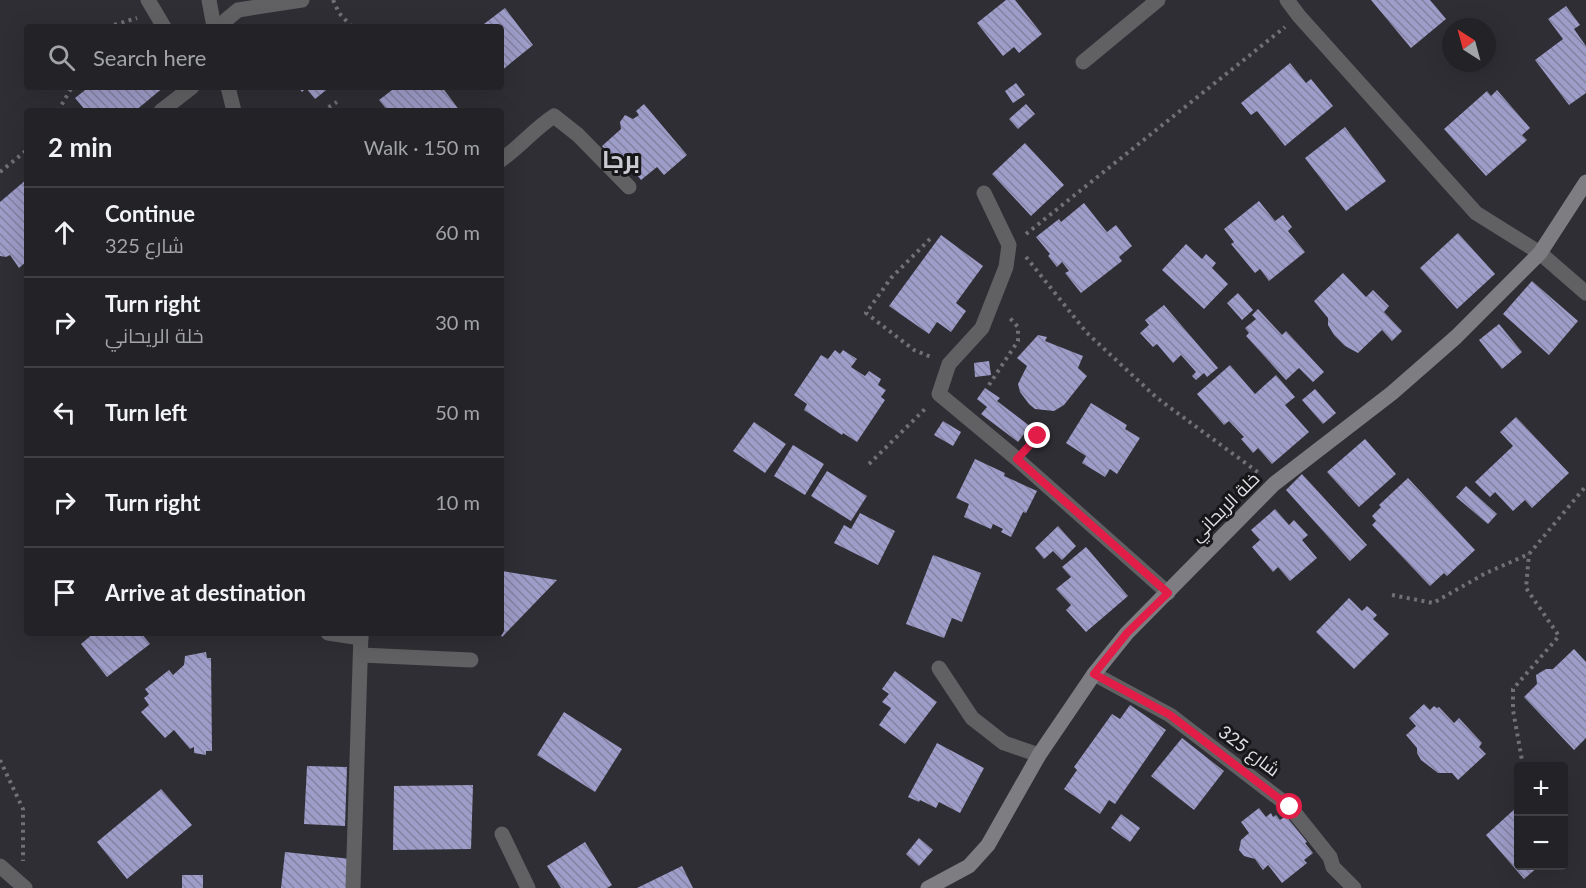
<!DOCTYPE html>
<html lang="en">
<head>
<meta charset="utf-8">
<style>
	:root { --surface:#222227; --page:#2e2f33; --text:#f1f3f6; --muted:#a2a4a7; --line:#3f3f44 }
	body { margin:0; font-family:Lato,Cairo,sans-serif; background:var(--page); color:var(--text) }
	.controls { position:absolute; right:18px; bottom:18px; display:grid; overflow:hidden; border-radius:6px; box-shadow:0 6px 24px #0002 }
	.controls button { width:54px; height:54px; display:grid; place-items:center; padding:0; border:0; border-bottom:2px solid var(--line); background:var(--surface); color:var(--text); font:30px sans-serif }
	.compass { position:absolute; left:1442px; top:18px; width:54px; height:54px; border-radius:50%; background:var(--surface); box-shadow:0 6px 24px #0002; rotate:324deg }
	.stop { position:absolute; width:18px; height:18px; margin:-14px; border:4px solid #e11d48; border-radius:50%; background:#fff }
	.stop.end { background:#e11d48; border-color:#fff; box-shadow:0 2px 6px #0008 }
	.list { margin:0; padding:0; list-style:none }
	h2 { display:flex; justify-content:space-between; align-items:center; height:78px; margin:0; padding:0 24px; font-size:26px }
	h2 small { font-size:20px; font-weight:400; color:var(--muted) }
	.list li { display:grid; grid-template-columns:39px 1fr auto; gap:18px; align-items:center; box-sizing:border-box; height:90px; padding:0 24px; border-top:2px solid var(--line) }
	.list b { display:block; font-size:22px; white-space:nowrap }
	.list p { margin:0; font-size:20px; white-space:nowrap; color:var(--muted) }
	.list em { font-size:20px; font-style:normal; color:var(--muted) }
	.icon { flex:none; width:33px; height:33px; fill:none; stroke:currentColor; stroke-width:2; stroke-linecap:round; stroke-linejoin:round }
	.map { position:relative; flex:none; width:1586px; height:888px; overflow:hidden }
	.search { position:absolute; background:var(--surface); box-shadow:0 6px 24px #0002; left:24px; top:24px; width:480px; height:66px; display:flex; align-items:center; gap:15px; box-sizing:border-box; padding:0 21px; border-radius:6px; color:var(--muted); font-size:22px }
	.panel { position:absolute; background:var(--surface); box-shadow:0 6px 24px #0002; left:24px; top:108px; width:480px; height:528px; border-radius:6px }
	.map>svg:first-child { display:block }
	.building { fill:url(#building-back-hatch) }
	.lines { fill:none; stroke-linecap:round; stroke-linejoin:round }
	.path { stroke:#707076; stroke-width:4; stroke-dasharray:3 4.5; stroke-linecap:butt }
	.service { stroke:#616164; stroke-width:15 }
	.minor { stroke:#616164; stroke-width:15 }
	.secondary { stroke:#7d7d82; stroke-width:15 }
	.route { stroke:#e11d48; stroke-width:8 }
	.labels { text-anchor:middle; stroke-width:6; stroke-linejoin:round; paint-order:stroke }
	.street-label { font-size:18px; fill:#e1e1e6; stroke:#17171a }
	.district-label { font-size:24px; font-weight:bold; fill:#cacad2; stroke:#17171a }
</style>
</head>
<body>
<div class="map">
<svg width="1586" height="888" viewBox="0 0 1586 888">
	<defs>
		<pattern id="building-back-hatch" width="6" height="6" patternUnits="userSpaceOnUse" patternTransform="scale(1.5)"><rect width="6" height="6" fill="#9e9cc8"/><path d="M-1 5l2 2M0 0l6 6M5-1l2 2" fill="none" stroke="#8382a1"/></pattern>
	</defs>
	<rect width="100%" height="100%" fill="#2e2e34"/>
	<g class="building">
		<path d="M1006 0H1015L1042 34 1019 53 1014 47 1003 56 977 23Z"/>
		<path d="M1371 0H1430L1446 19 1411 48Z"/>
		<path d="M1566 6 1580 25 1574 29 1586 46V93L1569 105 1535 60 1563 39 1548 19Z"/>
		<path d="M505 8 533 45 501 71V27H480Z"/>
		<path d="M1290 63 1306 83 1311 79 1333 106 1285 146 1257 111 1251 115 1241 103Z"/>
		<path d="M1016 83 1025 95 1013 103 1005 91Z"/>
		<path d="M89 87H164L135 111H86L75 98Z"/>
		<path d="M298 87H330L315 99 306 88 302 92Z"/>
		<path d="M396 87H442L460 111H388L379 100Z"/>
		<path d="M1497 90 1530 128 1522 135 1527 140 1486 176 1444 129 1487 91 1491 96Z"/>
		<path d="M644 104 687 155 664 175 657 167 641 180 627 162 621 168 602 146 621 129 620 122 625 115 633 119 639 115 636 111Z"/>
		<path d="M1026 104 1035 114 1018 129 1009 119Z"/>
		<path d="M1345 127 1386 181 1346 211 1305 158Z"/>
		<path d="M1025 143 1064 185 1031 216 992 174Z"/>
		<path d="M27 179V261L19 268 10 255 6 257 0 256V202Z"/>
		<path d="M1259 201 1275 221 1283 215 1292 227 1288 231 1305 252 1269 281 1260 269 1255 273 1231 244 1234 242 1224 229Z"/>
		<path d="M1084 203 1107 232 1116 225 1132 246 1119 257 1122 261 1081 293 1065 273 1069 271 1062 262 1057 267 1048 256 1050 254 1036 237 1059 219 1061 222Z"/>
		<path d="M1458 233 1495 274 1457 309 1420 268Z"/>
		<path d="M941 235 983 266 956 303 966 311 951 332 937 322 929 334 889 306Z"/>
		<path d="M1186 244 1202 259 1206 254 1216 263 1212 268 1228 284 1204 309 1162 270Z"/>
		<path d="M1343 273 1366 297 1373 290 1389 306 1384 312 1402 331 1392 341 1382 330 1358 353 1345 346 1334 335 1328 325V318L1314 301Z"/>
		<path d="M1532 281 1578 321 1549 355 1503 314Z"/>
		<path d="M1238 293 1253 310 1242 320 1227 303Z"/>
		<path d="M1164 305 1218 368 1207 377 1204 373 1196 380 1192 376 1196 372 1181 355 1173 363 1157 344 1153 347 1140 333 1149 325 1145 320Z"/>
		<path d="M1258 309 1282 335 1286 331 1324 372 1313 382 1299 368 1286 380 1246 336 1249 333 1245 328 1256 319 1252 315Z"/>
		<path d="M1499 324 1522 352 1502 369 1479 340Z"/>
		<path d="M1038 335 1047 337 1045 341 1083 356 1078 368 1087 376 1064 405 1054 411 1035 409 1029 404 1020 392 1018 384 1027 366 1017 358Z"/>
		<path d="M835 350 840 354 843 350 857 359 851 367 865 376 869 371 881 379 878 385 886 390 881 397 885 400 857 442 843 433 842 435 804 410 807 404 794 395 821 355 828 359Z"/>
		<path d="M989 361 991 375 975 377 974 363Z"/>
		<path d="M1230 365 1255 394 1276 375 1295 397 1285 405 1309 432 1272 464 1258 448 1253 453 1241 439 1244 437 1229 421 1224 425 1197 394Z"/>
		<path d="M985 388 1000 398 997 401 1030 426 1018 442 981 414 987 407 977 399Z"/>
		<path d="M1315 389 1336 413 1323 424 1302 400Z"/>
		<path d="M1091 403 1127 425 1125 429 1140 438 1117 474 1110 469 1105 477 1082 463 1086 456 1066 443Z"/>
		<path d="M1516 417 1569 473 1532 508 1525 500 1513 511 1495 492 1490 497 1475 482 1513 446 1500 432Z"/>
		<path d="M943 421 961 432 953 446 934 435Z"/>
		<path d="M754 422 786 444 765 473 733 451Z"/>
		<path d="M1365 439 1396 474 1359 507 1327 472Z"/>
		<path d="M793 445 824 464 805 495 774 476Z"/>
		<path d="M975 459 1005 473 1004 476 1037 491 1026 513 1023 512 1011 537 1001 532 1003 529 993 524 991 529 964 517 969 504 956 498Z"/>
		<path d="M827 471 867 496 851 521 811 496Z"/>
		<path d="M1302 474 1367 545 1350 561 1286 490Z"/>
		<path d="M1408 478 1475 550 1447 576 1444 573 1430 586 1372 525 1376 521 1372 516 1381 507 1379 505Z"/>
		<path d="M1466 486 1497 514 1488 524 1456 497Z"/>
		<path d="M1275 509 1289 525 1294 520 1308 535 1302 540 1317 558 1290 581 1278 567 1273 572 1252 547 1260 540 1251 530Z"/>
		<path d="M860 513 895 531 878 565 834 543 844 525 851 529Z"/>
		<path d="M1058 526 1076 546 1062 560 1053 551 1044 559 1035 548Z"/>
		<path d="M1086 547 1128 596 1086 632 1066 610 1071 605 1056 589 1071 577 1062 567Z"/>
		<path d="M933 555 981 573 962 622 952 618 944 638 906 624Z"/>
		<path d="M502 571 557 580 502 637 500 633Z"/>
		<path d="M1349 598 1362 611 1367 606 1377 615 1373 619 1389 634 1354 669 1316 632Z"/>
		<path d="M94 633H141L150 644 107 677 81 644Z"/>
		<path d="M1574 649 1586 662V738L1574 750 1524 697 1537 684 1536 675 1546 669H1553Z"/>
		<path d="M206 652 207 658H211L212 751H206V755L194 753V747L190 749 174 730 165 738 141 712 149 705 144 698 149 694 145 689 169 670 173 675 184 665 185 656Z"/>
		<path d="M895 671 937 702 905 744 879 725 891 708 882 702 889 694 882 689Z"/>
		<path d="M1424 704 1430 710 1434 706 1437 708 1439 707 1454 723 1459 718 1482 743 1479 747 1486 754 1458 780 1452 773H1438L1421 760 1417 753V748L1406 735 1416 726 1409 718Z"/>
		<path d="M1130 705 1166 730 1115 804 1109 800 1100 814 1064 789 1077 770 1074 767 1112 714 1120 719Z"/>
		<path d="M564 712 622 749 595 792 537 755Z"/>
		<path d="M1182 738 1224 771 1194 810 1151 776Z"/>
		<path d="M937 743 984 768 960 813 939 802 936 808 920 800 919 802 908 797Z"/>
		<path d="M307 766 347 767 345 826 304 824Z"/>
		<path d="M473 785 471 849 393 850 394 786Z"/>
		<path d="M161 789 192 825 127 879 97 842Z"/>
		<path d="M1518 806V866H1539L1524 879 1486 835Z"/>
		<path d="M1259 808 1266 817 1271 813 1273 817 1276 815 1280 820 1286 816 1307 842 1305 843 1313 853 1304 860 1307 863 1282 883 1268 865 1263 870 1255 859 1244 856 1239 850 1241 840 1249 833 1241 822Z"/>
		<path d="M1121 814 1140 828 1130 842 1111 828Z"/>
		<path d="M919 838 933 850 919 866 906 854Z"/>
		<path d="M585 842 612 885 607 888H561L547 866Z"/>
		<path d="M285 852 351 859 348 888H281Z"/>
		<path d="M682 866 693 888H637Z"/>
		<rect x="182" y="875" width="21" height="13"/>
	</g>
	<g class="lines">
		<g class="path">
			<path d="M333 0 339 13 352 27"/>
			<path d="M107 27 137 18"/>
			<path d="M58 111 72 87"/>
			<path d="M322 111 337 102"/>
			<path d="M0 172 27 150"/>
			<path d="M1026 234 1285 27"/>
			<path d="M930 239 891 278 866 313 914 350 931 357"/>
			<path d="M1026 257 1087 333 1157 398 1259 473"/>
			<path d="M989 385 1018 341V327L1008 316"/>
			<path d="M1029 445 1049 425"/>
			<path d="M869 464 926 408"/>
			<path d="M1392 595 1433 603 1486 573 1529 554 1586 486"/>
			<path d="M0 760 23 809V861"/>
			<path d="M1523 766 1513 710V689L1559 636 1526 588 1529 554"/>
		</g>
		<path class="service" d="M1083 62 1158 0"/>
		<g class="minor">
			<path d="M148 0 164 27"/>
			<path d="M209 0 214 27"/>
			<path d="M1287 0 1299 16 1476 213 1540 253 1586 293"/>
			<path d="M226 27V20L238 10 302 0"/>
			<path d="M228 87 234 111"/>
			<path d="M161 111 192 87"/>
			<path d="M501 160C520 147 534 129 554 116L578 135 629 187"/>
			<path d="M984 193 1009 245 1006 267 982 328 949 364 939 394 1017 459 1168 593"/>
			<path d="M328 633 361 638"/>
			<path d="M361 655 471 660"/>
			<path d="M939 668 972 718 1004 743 1039 755"/>
			<path d="M1094 674 1170 715 1290 807 1330 857 1333 867 1354 888"/>
			<path d="M502 834 528 888"/>
			<path d="M0 866 25 888"/>
			<path d="M353 888 361 633"/>
		</g>
		<path class="secondary" d="M928 888 969 866 988 845 1039 755 1094 674 1127 633 1274 484 1392 393 1456 337 1540 253 1586 182"/>
	</g>
	<g class="lines">
		<path class="route" d="M1038 436 1017 459 1168 593 1127 633 1094 674 1170 715 1290 807"/>
	</g>
	<g class="labels">
		<g class="street-label">
			<text transform="translate(1225 507) rotate(-45)" y="6">خلة الريحاني</text>
			<text transform="translate(1249 751) rotate(37)" y="6">شارع 325</text>
		</g>
		<g class="district-label">
			<text x="621" y="168">برجا</text>
		</g>
	</g>
</svg>
<div class="controls">
<button>+</button>
<button>−</button>
</div>
<svg class="compass" viewBox="-18 -18 36 36"><path d="M0-13l5 13h-10z" fill="#e53935"/><path d="M0 13l5-13h-10z" fill="#a2a4a7"/></svg>
<div class="stop" style="left:1290px;top:807px"></div>
<div class="stop end" style="left:1038px;top:436px"></div>
<div class="search"><svg class="icon" aria-label="search" viewBox="0 0 24 24"><circle cx="10" cy="10" r="6"/><path d="M15 15l6 6"/></svg>Search here</div>
<section class="panel">
<h2>2 min<small>Walk · 150 m</small></h2>
<ul class="list">
<li><svg class="icon" aria-label="ahead" viewBox="0 0 24 24"><path d="M12 20V5M6 11l6-6 6 6"/></svg><div><b>Continue</b><p>شارع 325</p></div><em>60 m</em></li>
<li><svg class="icon" aria-label="right" viewBox="0 0 24 24"><path d="M7 20v-9h11M14 6l5 5-5 5"/></svg><div><b>Turn right</b><p>خلة الريحاني</p></div><em>30 m</em></li>
<li><svg class="icon" aria-label="left" viewBox="0 0 24 24"><path d="M17 20v-9H6M10 6l-5 5 5 5"/></svg><div><b>Turn left</b></div><em>50 m</em></li>
<li><svg class="icon" aria-label="right" viewBox="0 0 24 24"><path d="M7 20v-9h11M14 6l5 5-5 5"/></svg><div><b>Turn right</b></div><em>10 m</em></li>
<li><svg class="icon" aria-label="arrive" viewBox="0 0 24 24"><path d="M6 21V4h12l-3 4 3 4H6"/></svg><div><b>Arrive at destination</b></div></li>
</ul>
</section>
</div>
</body>
</html>
